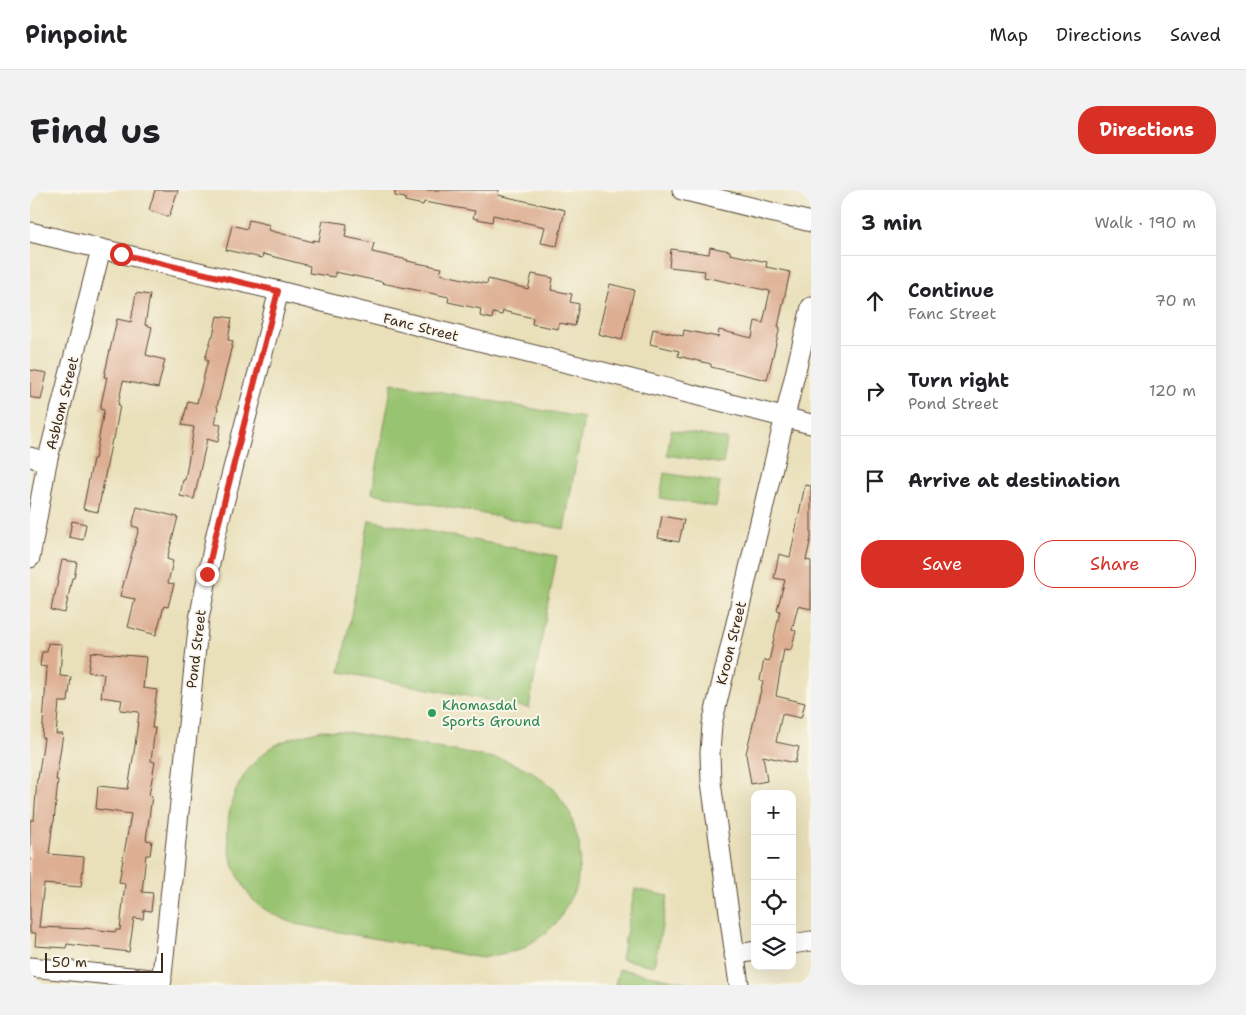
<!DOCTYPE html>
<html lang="en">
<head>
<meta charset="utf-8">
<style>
	:root { --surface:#fff; --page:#f2f2f2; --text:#202124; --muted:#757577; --line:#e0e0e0; --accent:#d93025 }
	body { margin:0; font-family:"Shantell Sans",sans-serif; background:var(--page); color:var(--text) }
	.controls { position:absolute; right:15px; bottom:15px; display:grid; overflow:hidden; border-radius:10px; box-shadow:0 5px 20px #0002 }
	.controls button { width:45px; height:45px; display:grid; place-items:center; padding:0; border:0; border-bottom:1px solid var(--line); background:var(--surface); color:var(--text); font:25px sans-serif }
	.scale { position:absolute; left:15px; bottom:12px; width:118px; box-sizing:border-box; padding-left:5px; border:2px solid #3b2a1e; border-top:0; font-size:14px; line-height:18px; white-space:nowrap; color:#3b2a1e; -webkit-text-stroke:4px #fbf7ec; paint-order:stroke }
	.stop { position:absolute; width:15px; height:15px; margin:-11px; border:4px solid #d93025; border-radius:50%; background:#fff }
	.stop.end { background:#d93025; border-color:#fff; box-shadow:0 1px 5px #0008 }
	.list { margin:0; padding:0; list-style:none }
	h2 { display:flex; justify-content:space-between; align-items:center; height:65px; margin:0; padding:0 20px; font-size:21px }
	h2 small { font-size:16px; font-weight:400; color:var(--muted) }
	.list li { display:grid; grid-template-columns:32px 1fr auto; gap:15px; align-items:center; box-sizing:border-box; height:90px; padding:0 20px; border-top:1px solid var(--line) }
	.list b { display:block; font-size:19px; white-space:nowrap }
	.list p { margin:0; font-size:16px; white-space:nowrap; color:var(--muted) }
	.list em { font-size:16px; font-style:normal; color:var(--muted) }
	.actions { display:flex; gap:10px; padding:15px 20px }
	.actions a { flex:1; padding:11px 0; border:1px solid var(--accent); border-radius:20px; text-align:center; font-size:18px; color:var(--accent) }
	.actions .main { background:var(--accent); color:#fff }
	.icon { flex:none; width:28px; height:28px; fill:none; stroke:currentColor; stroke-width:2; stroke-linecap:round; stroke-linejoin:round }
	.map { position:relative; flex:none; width:781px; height:795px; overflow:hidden; border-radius:20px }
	header { display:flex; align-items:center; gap:30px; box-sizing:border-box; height:70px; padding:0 25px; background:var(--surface); border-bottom:1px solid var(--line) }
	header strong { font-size:24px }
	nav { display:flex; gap:28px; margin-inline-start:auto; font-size:18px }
	.intro { display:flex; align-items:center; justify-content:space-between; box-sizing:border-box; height:120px; padding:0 30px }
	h1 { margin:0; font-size:35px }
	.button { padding:12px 22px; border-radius:20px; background:var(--accent); color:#fff; font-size:18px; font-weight:700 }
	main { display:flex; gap:30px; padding:0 30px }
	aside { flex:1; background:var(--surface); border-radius:20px; box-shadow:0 5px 20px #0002 }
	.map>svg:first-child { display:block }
	.green { fill:#98c370; stroke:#6a7647 }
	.building { fill:#ddae92 }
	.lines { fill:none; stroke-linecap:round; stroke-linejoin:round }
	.minor-casing { stroke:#554535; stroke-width:21 }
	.minor { stroke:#fff; stroke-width:19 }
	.route { stroke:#d93025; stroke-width:6 }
	.leisure-dot { fill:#2e9e5b; stroke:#fbf7ec; stroke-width:2 }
	.labels { text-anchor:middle; stroke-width:4; stroke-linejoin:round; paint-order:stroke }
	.street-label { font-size:14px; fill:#3b2a1e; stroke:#fbf7ec }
	.leisure-label { font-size:14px; fill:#27864d; stroke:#fbf7ec; text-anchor:start }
</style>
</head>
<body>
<header>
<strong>Pinpoint</strong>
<nav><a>Map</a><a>Directions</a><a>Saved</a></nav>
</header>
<div class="intro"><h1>Find us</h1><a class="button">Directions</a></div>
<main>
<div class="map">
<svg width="781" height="795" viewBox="0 0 781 795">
	<rect width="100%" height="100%" fill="#fbf7ec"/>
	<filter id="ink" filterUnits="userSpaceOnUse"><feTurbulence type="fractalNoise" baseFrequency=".02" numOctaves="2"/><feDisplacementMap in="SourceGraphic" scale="10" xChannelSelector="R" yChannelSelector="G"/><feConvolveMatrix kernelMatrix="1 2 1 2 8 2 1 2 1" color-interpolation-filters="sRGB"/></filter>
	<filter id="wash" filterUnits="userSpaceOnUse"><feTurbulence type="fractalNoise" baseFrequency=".0096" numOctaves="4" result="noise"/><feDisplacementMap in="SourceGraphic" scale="20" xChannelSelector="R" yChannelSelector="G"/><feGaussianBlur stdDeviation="1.12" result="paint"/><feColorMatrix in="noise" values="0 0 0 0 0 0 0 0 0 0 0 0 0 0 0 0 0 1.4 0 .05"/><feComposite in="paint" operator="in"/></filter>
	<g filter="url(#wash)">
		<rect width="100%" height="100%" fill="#e9e0ba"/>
		<g class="green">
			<path d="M362 193 554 228 534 339 342 303Z"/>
			<path d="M641 240 697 249 693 274 637 265Z"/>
			<path d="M634 283 690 292 686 317 630 308Z"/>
			<path d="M339 330 527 366 499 518 310 482Z"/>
			<path d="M291 540 312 541 475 570 501 581 525 600 540 623 549 653 550 669 547 695 529 730 516 743 490 760 452 768 265 734C252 728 238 723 228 714 221 709 216 700 212 693 185 648 197 588 241 558 256 548 274 545 291 540Z"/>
			<path d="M605 699 638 706 624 776 591 769Z"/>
			<path d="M589 779 658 793V795H585Z"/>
		</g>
		<g id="blocks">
			<g class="building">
				<path d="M125 0H148L139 27 119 20Z"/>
				<path d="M365 0H469L468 5 535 20 527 56 511 53 515 37 463 25 462 32 443 28 445 21 394 12 393 15 375 11V8L365 6Z"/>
				<path d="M219 30 240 35 238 40 283 52V50L289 51 293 30 317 34 315 47 344 53 342 62 378 70 377 71 412 78 410 84 457 94 458 89 498 99 502 84 523 88 521 100 542 104 540 112 549 114 545 136 529 133 528 139 502 134 503 128 473 121 472 125 463 123 462 129 450 126 451 119 418 112 419 107 352 93 353 92 305 82V87L279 83 280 76 233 64 232 68 196 60 202 35 217 39Z"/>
				<path d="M680 57 700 61V64L737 72 736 77 760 82 748 137H750L737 190 681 177V174L648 166 649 161 620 154 623 139 653 146 654 140 688 147 689 140 722 148 725 131 733 133 740 101 674 87 675 81 639 77 641 59 679 64Z"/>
				<path d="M580 94 604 100 592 150 568 144Z"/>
				<path d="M106 103 120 105 115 135 122 137 116 165 135 170 128 198 93 191 88 215H90L84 249H82L68 322 53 319 63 269H65L74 220 70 219 77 187H74L87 129 101 132Z"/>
				<path d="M187 126 202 128 198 150 203 151 187 217 188 218 185 234 191 235 188 252 177 249 164 309 150 306 153 290H155L164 237 152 235 158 211 167 213 178 170 175 169 182 146H183Z"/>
				<path d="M0 180 17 183 11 210 0 207Z"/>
				<path d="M775 295 781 296V348L776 370 781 371V419L768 416 762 440 766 441 761 460 754 459 746 506 775 513 771 528 752 524 746 552 769 557 765 573 733 566 737 591 721 594 716 564 733 491 730 490 734 470 739 471 750 421 747 420 755 390 744 388 749 364 760 367Z"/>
				<path d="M107 317 148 327 137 369 143 371 138 393 144 394 138 417 134 416 126 445 98 437 105 409 90 406 109 338 102 336Z"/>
				<path d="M632 326 654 330 649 352 628 348Z"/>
				<path d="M42 331 56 334 53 350 39 347Z"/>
				<path d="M32 370 47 372 44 388H42L35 423 21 420 24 405H25Z"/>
				<path d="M18 453 32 454 30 486 41 487 38 512H29L26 544H33L26 590H28L24 632H23L19 664 54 667 51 697 14 694 9 737 55 739V738L85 742 86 740H90L95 693 89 692 101 624 66 619 68 596 98 599 105 556 109 522 90 520 92 510 71 507 74 484 58 482 61 462 116 467 113 498 127 500 122 538H125L121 571 125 572 119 605 122 606 116 650 122 651 120 665H116L112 702 123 703 121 721 114 720 113 729 104 728 99 762 37 754 36 758 5 756 6 743H0V630H4L7 589H8L14 548H12L17 477 10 476 12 462H17Z"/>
			</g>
		</g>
	</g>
	<g filter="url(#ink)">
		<use href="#blocks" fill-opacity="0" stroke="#554535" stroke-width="1"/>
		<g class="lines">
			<g class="minor-casing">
				<g id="minor">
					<path d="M652 0 781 32"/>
					<path d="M0 42 249 101 781 234"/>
					<path d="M0 267 17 272"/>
					<path d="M0 368 17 272 71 59"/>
					<path d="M762 754 781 751"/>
					<path d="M704 765 725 761"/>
					<path d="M0 777 132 790"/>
					<path d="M131 795 169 429 186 344 249 101"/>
					<path d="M709 795 681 592 680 563 682 534 781 117"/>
				</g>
			</g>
			<use href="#minor" class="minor"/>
		</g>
	</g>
	<g class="lines" filter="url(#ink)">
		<path class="route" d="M91 64 248 101 186 344 177 384"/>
	</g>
	<circle class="leisure-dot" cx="402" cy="523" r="5"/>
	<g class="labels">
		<g class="street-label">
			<text transform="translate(391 137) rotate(14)" y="5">Fanc Street</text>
			<text transform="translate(32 213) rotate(-76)" y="5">Asblom Street</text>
			<text transform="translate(701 453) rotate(-76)" y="5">Kroon Street</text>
			<text transform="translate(166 459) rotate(-83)" y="5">Pond Street</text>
		</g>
		<g class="leisure-label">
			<text x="412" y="520">Khomasdal<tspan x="412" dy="16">Sports Ground</tspan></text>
		</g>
	</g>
</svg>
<div class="controls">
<button>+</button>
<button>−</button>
<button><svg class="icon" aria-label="locate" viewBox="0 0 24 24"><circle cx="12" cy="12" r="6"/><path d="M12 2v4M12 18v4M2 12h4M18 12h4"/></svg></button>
<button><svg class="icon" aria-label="layers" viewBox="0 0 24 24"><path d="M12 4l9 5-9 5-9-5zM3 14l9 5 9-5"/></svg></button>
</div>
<div class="scale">50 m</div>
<div class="stop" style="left:91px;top:64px"></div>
<div class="stop end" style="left:177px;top:384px"></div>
</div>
<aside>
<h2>3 min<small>Walk · 190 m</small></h2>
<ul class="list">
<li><svg class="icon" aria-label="ahead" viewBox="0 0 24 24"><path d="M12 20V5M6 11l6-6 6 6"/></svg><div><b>Continue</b><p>Fanc Street</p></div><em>70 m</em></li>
<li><svg class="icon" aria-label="right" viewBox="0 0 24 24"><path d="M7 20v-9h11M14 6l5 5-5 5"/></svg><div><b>Turn right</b><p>Pond Street</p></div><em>120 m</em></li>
<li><svg class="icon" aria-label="arrive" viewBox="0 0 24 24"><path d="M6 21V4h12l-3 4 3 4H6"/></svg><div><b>Arrive at destination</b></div></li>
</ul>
<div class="actions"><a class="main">Save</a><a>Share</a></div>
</aside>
</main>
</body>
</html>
